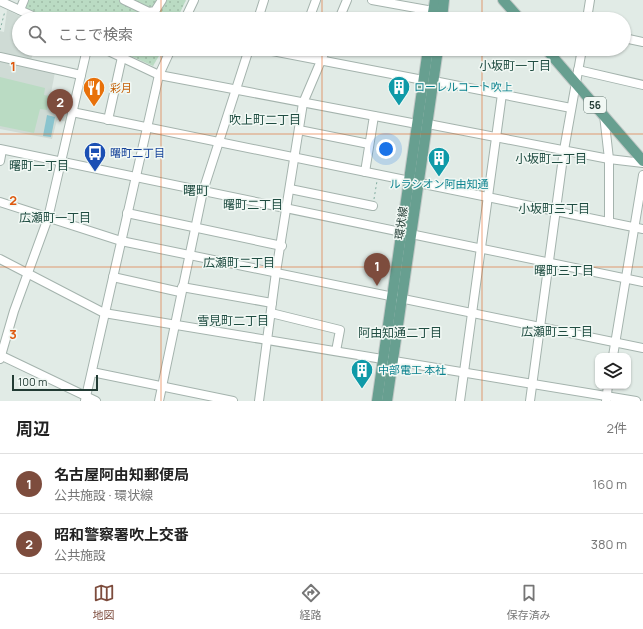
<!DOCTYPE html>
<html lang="ja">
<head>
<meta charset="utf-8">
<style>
	:root { --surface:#fff; --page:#f2f2f2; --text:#222; --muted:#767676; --line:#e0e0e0; --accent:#7d4c3d }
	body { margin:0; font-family:Manrope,"Noto Sans JP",sans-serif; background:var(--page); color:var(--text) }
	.controls { position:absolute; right:12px; bottom:12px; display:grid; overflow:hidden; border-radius:8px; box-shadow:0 1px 3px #0004 }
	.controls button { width:36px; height:36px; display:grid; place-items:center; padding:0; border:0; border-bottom:1px solid var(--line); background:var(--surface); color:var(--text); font:20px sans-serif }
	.scale { position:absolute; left:12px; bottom:10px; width:86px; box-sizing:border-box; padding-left:4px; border:2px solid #223b34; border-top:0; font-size:11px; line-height:14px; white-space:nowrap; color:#223b34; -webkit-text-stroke:3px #f1f8f4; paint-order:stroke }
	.you { position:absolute; left:386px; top:149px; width:14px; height:14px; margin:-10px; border:3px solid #fff; border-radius:50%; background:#1a73e8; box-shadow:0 0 0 6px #1a73e833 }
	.badge { display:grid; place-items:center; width:26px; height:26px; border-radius:50%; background:var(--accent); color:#fff; font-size:13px; font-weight:700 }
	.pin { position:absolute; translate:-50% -33px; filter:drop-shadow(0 1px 2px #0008) }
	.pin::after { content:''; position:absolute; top:21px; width:14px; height:12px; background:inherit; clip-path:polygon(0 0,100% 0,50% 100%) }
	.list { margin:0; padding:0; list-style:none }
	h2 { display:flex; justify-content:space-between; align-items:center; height:52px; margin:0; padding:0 16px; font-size:17px }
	h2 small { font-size:13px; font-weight:400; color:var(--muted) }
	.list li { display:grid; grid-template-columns:26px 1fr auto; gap:12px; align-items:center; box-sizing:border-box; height:60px; padding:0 16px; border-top:1px solid var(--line) }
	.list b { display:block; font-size:15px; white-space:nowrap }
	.list p { margin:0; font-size:13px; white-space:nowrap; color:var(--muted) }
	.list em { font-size:13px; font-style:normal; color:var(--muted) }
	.icon { flex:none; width:22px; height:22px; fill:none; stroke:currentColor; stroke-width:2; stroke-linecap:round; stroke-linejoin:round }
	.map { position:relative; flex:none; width:643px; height:401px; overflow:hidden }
	.search { position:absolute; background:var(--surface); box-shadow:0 1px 3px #0004; left:12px; right:12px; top:12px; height:44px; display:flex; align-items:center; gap:10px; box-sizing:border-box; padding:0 14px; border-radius:22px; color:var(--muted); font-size:15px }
	.sheet { height:172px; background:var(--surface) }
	nav { display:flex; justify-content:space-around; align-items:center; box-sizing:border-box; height:56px; border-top:1px solid var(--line); background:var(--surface); font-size:11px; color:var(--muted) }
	nav a { display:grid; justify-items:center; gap:2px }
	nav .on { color:var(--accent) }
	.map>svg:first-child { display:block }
	.built { fill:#cfdbd5 }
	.grass { fill:#badbc3 }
	.park { fill:url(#park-dots) }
	.water { fill:#8ac4ce }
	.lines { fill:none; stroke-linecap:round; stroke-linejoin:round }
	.minor-casing { stroke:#a4b3ad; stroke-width:10 }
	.major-casing { stroke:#c1c8c6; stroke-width:12 }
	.path { stroke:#82ada0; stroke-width:1; stroke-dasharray:2 3; stroke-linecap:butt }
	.minor { stroke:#fff; stroke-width:8 }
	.major { stroke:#679f90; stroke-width:10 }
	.grid { fill:none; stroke:#de580e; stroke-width:1; stroke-opacity:0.55 }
	.labels { text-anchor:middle; stroke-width:3; stroke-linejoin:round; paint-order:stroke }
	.shield { fill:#f1f8f4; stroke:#60746e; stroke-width:1 }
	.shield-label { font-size:10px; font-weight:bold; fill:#223b34 }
	.culture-label { font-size:11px; fill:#0d838f; stroke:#f1f8f4; text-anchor:start }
	.food-label { font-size:11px; fill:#c56008; stroke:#f1f8f4; text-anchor:start }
	.transit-label { font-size:11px; fill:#164399; stroke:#f1f8f4; text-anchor:start }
	.street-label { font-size:11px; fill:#223b34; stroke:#f1f8f4 }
	.neighbourhood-label { font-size:12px; fill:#1f4c41; stroke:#f1f8f4 }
	.quarter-label { font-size:13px; fill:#1f4c41; stroke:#f1f8f4 }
	.grid-label { font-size:13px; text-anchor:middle; font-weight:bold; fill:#de580e; stroke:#f1f8f4; stroke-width:3; stroke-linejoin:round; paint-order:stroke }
</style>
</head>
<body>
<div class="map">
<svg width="643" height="401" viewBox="0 0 643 401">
	<defs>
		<pattern id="park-dots" width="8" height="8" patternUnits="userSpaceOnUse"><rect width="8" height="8" fill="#badbc3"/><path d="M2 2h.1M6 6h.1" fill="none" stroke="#a0bda8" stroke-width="1.8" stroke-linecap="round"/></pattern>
	</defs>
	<rect width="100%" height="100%" fill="#e1ebe6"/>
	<g class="built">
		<path d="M7 10 26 19H19V49H34L31 60 0 53V31L4 32Z"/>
		<path d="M0 60 55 72 51 93 55 94 52 107 69 112 68 122 57 120 52 139 0 129Z"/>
	</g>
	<path class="grass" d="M0 77 45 88 44 95 49 96 47 110 40 109 34 133 0 126Z"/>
	<g class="park">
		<path d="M28 0H186L177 19H48L26 9 25 7Z"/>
		<path d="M115 49H163L153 66Z"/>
	</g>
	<path class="water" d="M47 115 55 117 51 137 43 136Z"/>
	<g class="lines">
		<g class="minor-casing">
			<g id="minor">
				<path d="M124 0 149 12 155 11 162 0"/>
				<path d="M372 0 433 11"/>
				<path d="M0 1 39 19"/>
				<path d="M20 10 24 0"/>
				<path d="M185 19 194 0"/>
				<path d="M258 19 264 0"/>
				<path d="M309 19 316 0"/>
				<path d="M339 19 347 0"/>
				<path d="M587 19 590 0"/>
				<path d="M624 38 643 42"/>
				<path d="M104 49 159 75 417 124"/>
				<path d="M262 49 423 80"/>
				<path d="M0 57 81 75"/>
				<path d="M578 70 643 85"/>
				<path d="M434 81 571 108"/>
				<path d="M72 112 410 181"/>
				<path d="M604 115 609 159V222"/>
				<path d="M108 120 122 57"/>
				<path d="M428 124 609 159 643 163"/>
				<path d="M299 130 369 144"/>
				<path d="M0 149 643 282"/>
				<path d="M0 161 2 150"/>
				<path d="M365 172 374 116"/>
				<path d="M419 183 643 229"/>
				<path d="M290 189 373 206"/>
				<path d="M0 202 121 241 643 348"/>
				<path d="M127 213 282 246"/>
				<path d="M0 259 104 313 636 401"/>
				<path d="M113 277 180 292"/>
				<path d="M182 287 272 303"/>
				<path d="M271 313 340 330 336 351"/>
				<path d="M0 355 96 401"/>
				<path d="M613 356 643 175"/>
				<path d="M0 359 14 311 48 218 87 49"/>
				<path d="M92 372 233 401"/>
				<path d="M85 401 159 75 171 49"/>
				<path d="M159 401 203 191 249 49"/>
				<path d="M259 401 276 272 303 103 326 49"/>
				<path d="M460 401 502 94"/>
				<path d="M530 401 564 150 582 49"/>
				<path d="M606 401 608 386"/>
			</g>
		</g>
		<g class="major-casing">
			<g id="major">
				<path d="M503 0 520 19"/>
				<path d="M432 19 435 0"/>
				<path d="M442 19 444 0"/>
				<path d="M546 49 643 161"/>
				<path d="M377 401 428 49"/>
				<path d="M387 401 438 49"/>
			</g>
		</g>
		<g class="path">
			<path d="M0 30 5 11"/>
			<path d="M374 199 377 181"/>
		</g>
		<use href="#minor" class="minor"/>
		<use href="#major" class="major"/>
	</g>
	<path class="grid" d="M161 0V19M322 0V19M482 0V19M161 49V401M322 49V401M482 49V401M0 134H643M0 267H643"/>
	<defs>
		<g id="building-pin" transform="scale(1.15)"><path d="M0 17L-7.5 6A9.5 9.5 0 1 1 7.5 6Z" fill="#0f9aa8" stroke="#f1f8f4"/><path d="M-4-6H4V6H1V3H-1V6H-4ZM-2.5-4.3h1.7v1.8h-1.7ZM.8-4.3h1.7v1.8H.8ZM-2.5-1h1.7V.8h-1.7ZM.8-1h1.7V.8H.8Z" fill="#fff"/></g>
		<g id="restaurant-pin" transform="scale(1.15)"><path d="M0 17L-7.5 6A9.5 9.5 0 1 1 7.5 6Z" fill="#e8710a" stroke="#f1f8f4"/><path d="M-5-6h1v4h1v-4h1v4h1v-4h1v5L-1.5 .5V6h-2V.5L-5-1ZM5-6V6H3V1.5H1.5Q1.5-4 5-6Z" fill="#fff"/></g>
		<g id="bus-pin" transform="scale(1.15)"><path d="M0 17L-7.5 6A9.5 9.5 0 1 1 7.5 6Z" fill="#1a4fb4" stroke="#f1f8f4"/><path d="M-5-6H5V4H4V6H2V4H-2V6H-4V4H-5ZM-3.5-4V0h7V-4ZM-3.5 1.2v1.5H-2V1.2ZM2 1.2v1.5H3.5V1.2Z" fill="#fff"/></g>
	</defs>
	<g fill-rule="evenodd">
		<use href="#building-pin" x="399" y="87"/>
		<use href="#restaurant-pin" x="94" y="88"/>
		<use href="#bus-pin" x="95" y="153"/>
		<use href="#building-pin" x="439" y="158"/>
		<use href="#building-pin" x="362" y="370"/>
	</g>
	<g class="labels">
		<rect class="shield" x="584" y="97" width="22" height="16" rx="3"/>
		<g class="shield-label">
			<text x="595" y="109">56</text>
		</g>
		<g class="culture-label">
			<text x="414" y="91">ローレルコート吹上</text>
			<text x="439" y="188" text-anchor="middle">ルラシオン阿由知通</text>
			<text x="378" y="374">中部電工 本社</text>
		</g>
		<g class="food-label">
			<text x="110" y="92">彩月</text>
		</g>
		<g class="transit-label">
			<text x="110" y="157">曙町二丁目</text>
		</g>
		<g class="street-label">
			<text transform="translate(401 223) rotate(-82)" y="4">環状線</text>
		</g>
		<g class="neighbourhood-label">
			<text x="515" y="70">小坂町一丁目</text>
			<text x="265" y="124">吹上町二丁目</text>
			<text x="551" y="163">小坂町二丁目</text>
			<text x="39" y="170">曙町一丁目</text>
			<text x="253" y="209">曙町二丁目</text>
			<text x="554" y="213">小坂町三丁目</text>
			<text x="55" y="222">広瀬町一丁目</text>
			<text x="239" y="267">広瀬町二丁目</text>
			<text x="564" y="275">曙町三丁目</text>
			<text x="233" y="325">雪見町二丁目</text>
			<text x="557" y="336">広瀬町三丁目</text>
			<text x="400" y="337">阿由知通二丁目</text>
		</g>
		<g class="quarter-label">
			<text x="196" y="195">曙町</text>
		</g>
	</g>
	<g class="grid-label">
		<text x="13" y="71">1</text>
		<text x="13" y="205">2</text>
		<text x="13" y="339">3</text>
	</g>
</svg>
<div class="controls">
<button><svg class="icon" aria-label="layers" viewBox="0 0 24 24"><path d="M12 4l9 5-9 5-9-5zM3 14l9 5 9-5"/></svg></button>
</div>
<div class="scale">100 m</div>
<div class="you"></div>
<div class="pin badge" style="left:377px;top:286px">1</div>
<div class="pin badge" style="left:60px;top:122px">2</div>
<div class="search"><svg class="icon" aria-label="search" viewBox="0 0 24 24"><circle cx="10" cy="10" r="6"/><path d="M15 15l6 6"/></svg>ここで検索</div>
</div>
<section class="sheet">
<h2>周辺<small>2件</small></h2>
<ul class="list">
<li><span class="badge">1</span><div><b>名古屋阿由知郵便局</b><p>公共施設 · 環状線</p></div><em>160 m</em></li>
<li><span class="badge">2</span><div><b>昭和警察署吹上交番</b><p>公共施設</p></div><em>380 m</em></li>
</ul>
</section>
<nav>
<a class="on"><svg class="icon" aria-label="map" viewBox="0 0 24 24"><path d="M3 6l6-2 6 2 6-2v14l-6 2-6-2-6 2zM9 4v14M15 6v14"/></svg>地図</a>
<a><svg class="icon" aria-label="directions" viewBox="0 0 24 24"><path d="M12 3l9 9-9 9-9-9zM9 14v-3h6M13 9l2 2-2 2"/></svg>経路</a>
<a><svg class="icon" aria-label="saved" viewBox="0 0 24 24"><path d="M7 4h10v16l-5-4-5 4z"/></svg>保存済み</a>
</nav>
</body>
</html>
